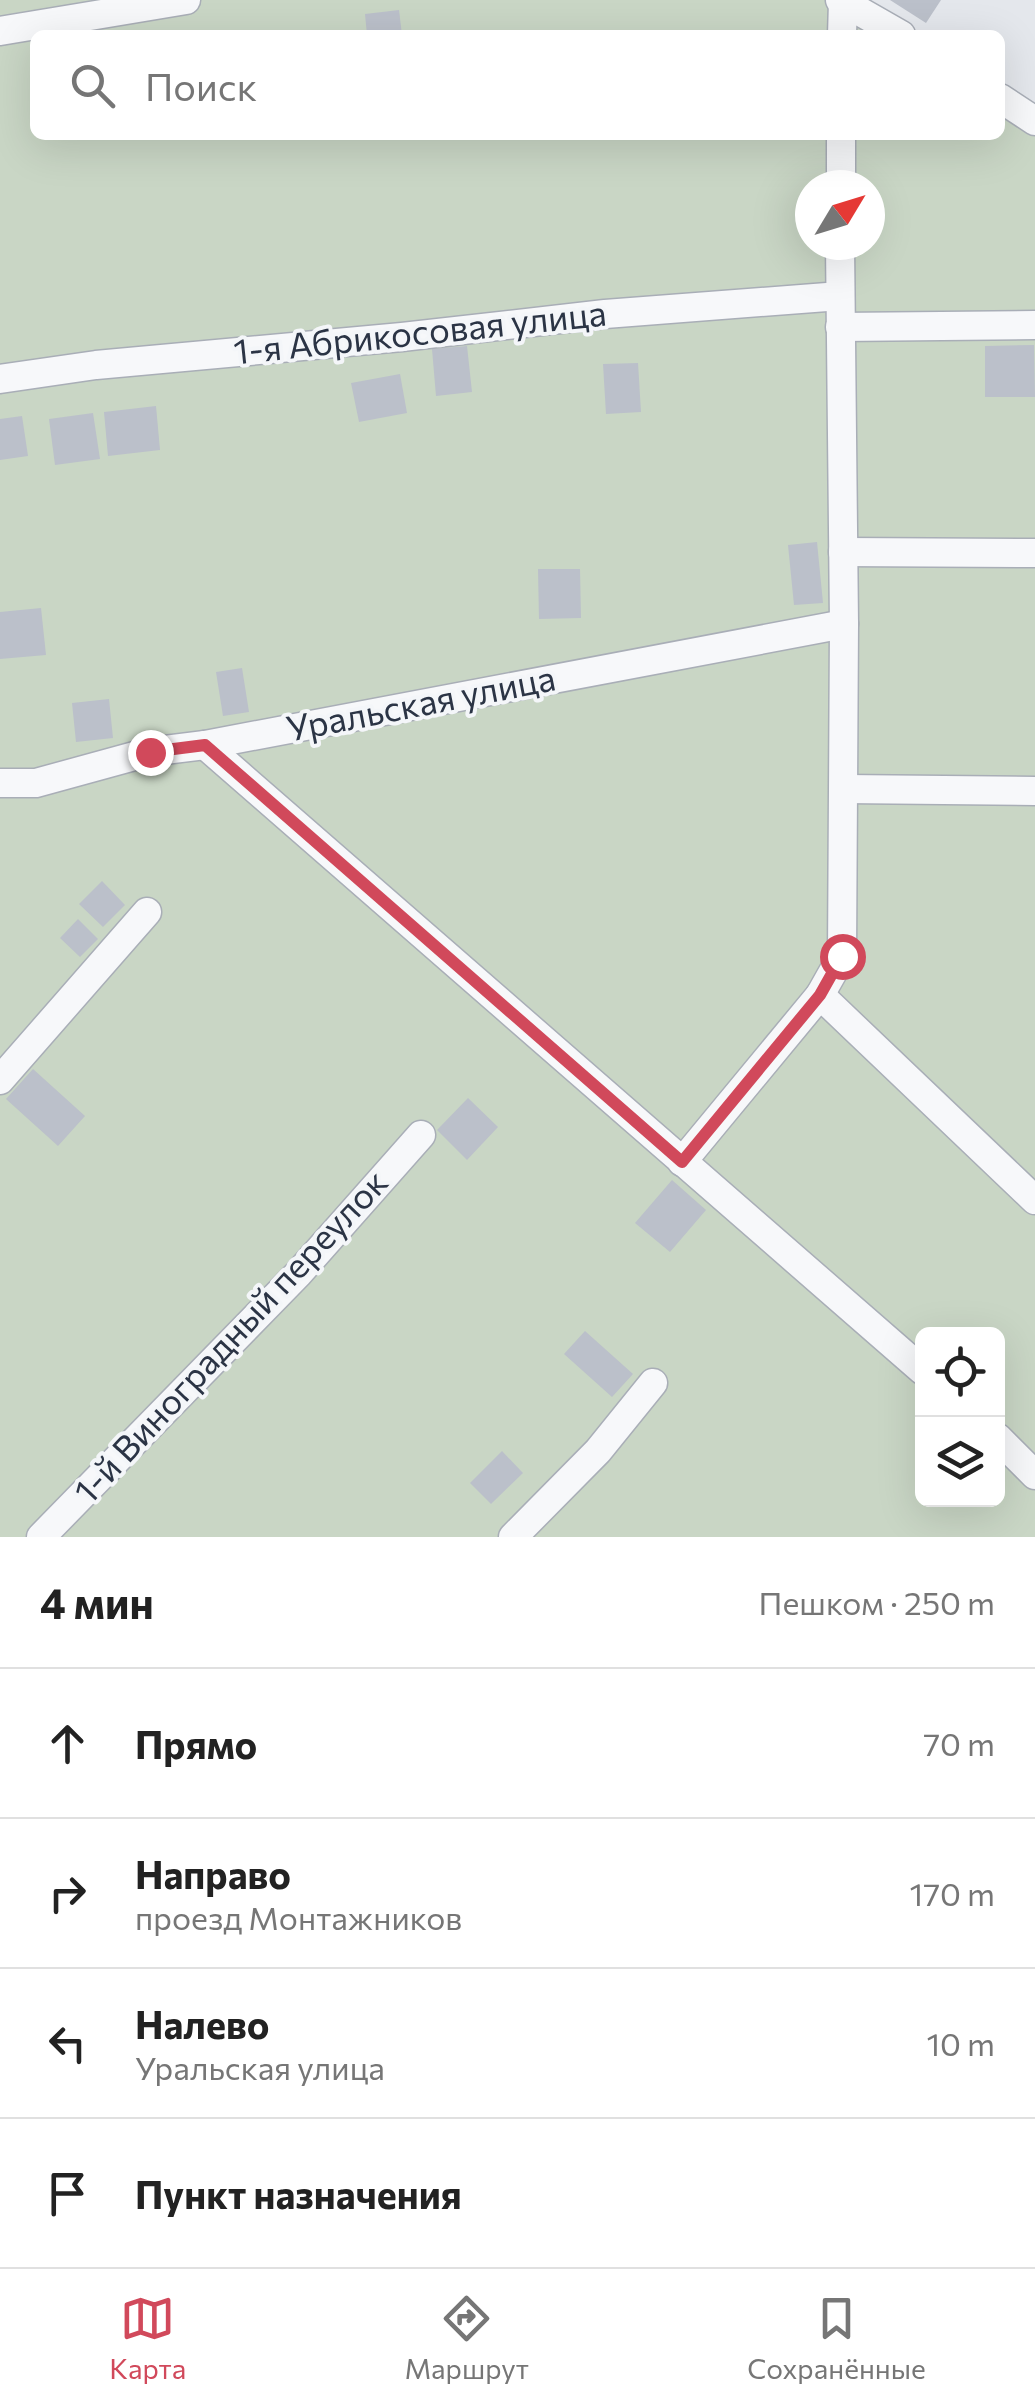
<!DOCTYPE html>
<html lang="ru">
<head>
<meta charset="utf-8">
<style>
	:root { --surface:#fff; --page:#f2f2f2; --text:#222; --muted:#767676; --line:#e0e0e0; --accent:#d1495b }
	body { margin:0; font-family:Commissioner,sans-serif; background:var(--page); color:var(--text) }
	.controls { position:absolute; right:30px; bottom:30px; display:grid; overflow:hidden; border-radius:15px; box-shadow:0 10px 40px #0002 }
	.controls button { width:90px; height:90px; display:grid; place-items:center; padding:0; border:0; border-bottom:2px solid var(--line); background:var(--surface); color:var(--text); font:50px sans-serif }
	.compass { position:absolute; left:795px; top:170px; width:90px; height:90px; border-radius:50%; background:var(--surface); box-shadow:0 10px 40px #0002; rotate:52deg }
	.stop { position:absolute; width:30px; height:30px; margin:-22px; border:8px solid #d1495b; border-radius:50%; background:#fff }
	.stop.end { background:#d1495b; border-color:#fff; box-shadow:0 2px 10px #0008 }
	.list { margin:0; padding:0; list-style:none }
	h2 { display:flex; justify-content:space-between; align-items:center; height:130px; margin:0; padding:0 40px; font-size:42px }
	h2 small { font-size:32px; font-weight:400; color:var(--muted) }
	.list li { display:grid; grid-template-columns:65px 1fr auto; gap:30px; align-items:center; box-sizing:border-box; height:150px; padding:0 40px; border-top:2px solid var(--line) }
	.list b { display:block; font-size:38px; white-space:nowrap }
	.list p { margin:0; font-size:32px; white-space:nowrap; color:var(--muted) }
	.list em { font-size:32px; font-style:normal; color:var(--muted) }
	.icon { flex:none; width:55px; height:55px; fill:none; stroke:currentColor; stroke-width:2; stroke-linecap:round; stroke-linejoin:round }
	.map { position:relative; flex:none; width:1035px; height:1537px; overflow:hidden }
	.search { position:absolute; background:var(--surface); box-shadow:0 10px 40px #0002; left:30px; right:30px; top:30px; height:110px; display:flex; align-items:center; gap:25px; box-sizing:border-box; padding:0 35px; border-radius:15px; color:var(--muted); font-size:38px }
	.sheet { height:730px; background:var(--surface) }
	nav { display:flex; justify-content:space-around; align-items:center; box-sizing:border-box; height:140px; border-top:2px solid var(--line); background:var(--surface); font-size:28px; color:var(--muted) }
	nav a { display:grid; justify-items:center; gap:5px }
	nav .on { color:var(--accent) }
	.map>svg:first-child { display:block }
	.green { fill:#c9d6c5; fill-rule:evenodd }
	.building { fill:#bbc0ca }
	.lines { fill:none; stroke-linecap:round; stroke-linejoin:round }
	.minor-casing { stroke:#a9aeb7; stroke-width:31 }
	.minor { stroke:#f7f8fa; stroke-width:28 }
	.route { stroke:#d1495b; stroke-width:12 }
	.labels { text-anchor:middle; stroke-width:8; stroke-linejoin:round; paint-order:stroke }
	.street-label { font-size:35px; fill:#2b3445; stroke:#f4f6f9 }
</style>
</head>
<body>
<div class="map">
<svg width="1035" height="1537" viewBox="0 0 1035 1537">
	<rect width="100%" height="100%" fill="#e4e7ec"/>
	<path class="green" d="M0 0H864L916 35H35V135H1000V91L1035 115V1537H0ZM810 185H870V245H810ZM922 1334H998V1500H922Z"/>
	<g class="building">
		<path d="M890 0H941L926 23Z"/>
		<path d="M399 10 402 35H367L365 14Z"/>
		<path d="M1034 345 1035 397H985V346Z"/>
		<path d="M467 346 472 392 436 396 432 349Z"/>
		<path d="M638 363 641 412 606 414 603 364Z"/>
		<path d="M400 374 407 413 359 422 351 383Z"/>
		<path d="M156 406 160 450 108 456 104 412Z"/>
		<path d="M93 413 100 459 55 465 49 419Z"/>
		<path d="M22 416 28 456 0 460V419Z"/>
		<path d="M817 542 823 603 794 605 788 545Z"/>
		<path d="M538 569H580L581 618 539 619Z"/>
		<path d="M41 608 46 655 0 659V612Z"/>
		<path d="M242 668 249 712 223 716 216 672Z"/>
		<path d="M109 699 113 738 76 742 72 703Z"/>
		<path d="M102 881 125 905 103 927 79 904Z"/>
		<path d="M78 919 98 939 80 957 60 938Z"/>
		<path d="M33 1069 85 1116 58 1146 6 1099Z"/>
		<path d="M468 1098 498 1127 467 1160 437 1130Z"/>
		<path d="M672 1180 706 1210 670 1252 635 1223Z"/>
		<path d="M585 1331 633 1374 612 1397 564 1354Z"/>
		<path d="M502 1451 523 1473 491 1504 470 1483Z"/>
	</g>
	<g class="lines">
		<g class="minor-casing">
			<g id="minor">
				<path d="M840 0 901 35"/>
				<path d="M0 31 186 0"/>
				<path d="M842 35 843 2"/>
				<path d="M1000 98 1035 121"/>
				<path d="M841 185V135"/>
				<path d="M840 327 1035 325"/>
				<path d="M0 379 96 365 402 337 605 314 840 296"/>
				<path d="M843 552 1035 553"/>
				<path d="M205 745 922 1370"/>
				<path d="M0 783H36L149 752 205 745 844 624"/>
				<path d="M844 789 1035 791"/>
				<path d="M820 995 1035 1200"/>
				<path d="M0 1080 147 912"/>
				<path d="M682 1162 820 995 842 956 844 624 840 245"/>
				<path d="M998 1438 1035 1475"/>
				<path d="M41 1537 298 1274 421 1135"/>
				<path d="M513 1537 598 1451 653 1383"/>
			</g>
		</g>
		<use href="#minor" class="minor"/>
	</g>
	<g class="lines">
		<path class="route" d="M150 752 205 745 682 1162 820 995 842 956"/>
	</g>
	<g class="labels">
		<g class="street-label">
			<text transform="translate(420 333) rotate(-6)" y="12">1-я Абрикосовая улица</text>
			<text transform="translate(421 704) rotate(-11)" y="12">Уральская улица</text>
			<text transform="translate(231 1337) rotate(-47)" y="12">1-й Виноградный переулок</text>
		</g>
	</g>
</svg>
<div class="controls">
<button><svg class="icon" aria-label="locate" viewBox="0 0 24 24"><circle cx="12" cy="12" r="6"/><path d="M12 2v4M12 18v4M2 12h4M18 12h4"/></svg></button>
<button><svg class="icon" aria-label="layers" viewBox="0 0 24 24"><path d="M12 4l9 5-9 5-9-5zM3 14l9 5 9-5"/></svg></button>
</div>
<svg class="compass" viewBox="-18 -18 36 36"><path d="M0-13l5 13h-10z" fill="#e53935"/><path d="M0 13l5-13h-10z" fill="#767676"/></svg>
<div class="stop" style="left:842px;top:956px"></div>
<div class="stop end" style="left:150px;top:752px"></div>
<div class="search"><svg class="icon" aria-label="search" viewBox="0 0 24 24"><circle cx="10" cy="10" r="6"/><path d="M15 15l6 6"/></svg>Поиск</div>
</div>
<section class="sheet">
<h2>4 мин<small>Пешком · 250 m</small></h2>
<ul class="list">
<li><svg class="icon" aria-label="ahead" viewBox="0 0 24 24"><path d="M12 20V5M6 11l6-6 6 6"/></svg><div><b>Прямо</b></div><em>70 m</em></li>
<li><svg class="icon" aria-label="right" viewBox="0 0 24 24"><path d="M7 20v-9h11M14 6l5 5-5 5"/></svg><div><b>Направо</b><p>проезд Монтажников</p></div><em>170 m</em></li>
<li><svg class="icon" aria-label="left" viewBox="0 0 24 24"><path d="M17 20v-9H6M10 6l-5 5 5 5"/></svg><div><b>Налево</b><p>Уральская улица</p></div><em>10 m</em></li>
<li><svg class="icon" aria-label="arrive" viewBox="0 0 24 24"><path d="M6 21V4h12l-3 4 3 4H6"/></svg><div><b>Пункт назначения</b></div></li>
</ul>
</section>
<nav>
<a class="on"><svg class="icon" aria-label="map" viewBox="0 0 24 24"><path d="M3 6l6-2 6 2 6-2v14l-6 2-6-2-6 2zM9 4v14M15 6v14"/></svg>Карта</a>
<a><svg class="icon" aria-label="directions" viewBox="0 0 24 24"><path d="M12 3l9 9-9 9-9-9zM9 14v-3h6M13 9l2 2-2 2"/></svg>Маршрут</a>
<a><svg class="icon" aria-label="saved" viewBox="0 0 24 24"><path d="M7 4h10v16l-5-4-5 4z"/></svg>Сохранённые</a>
</nav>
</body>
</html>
